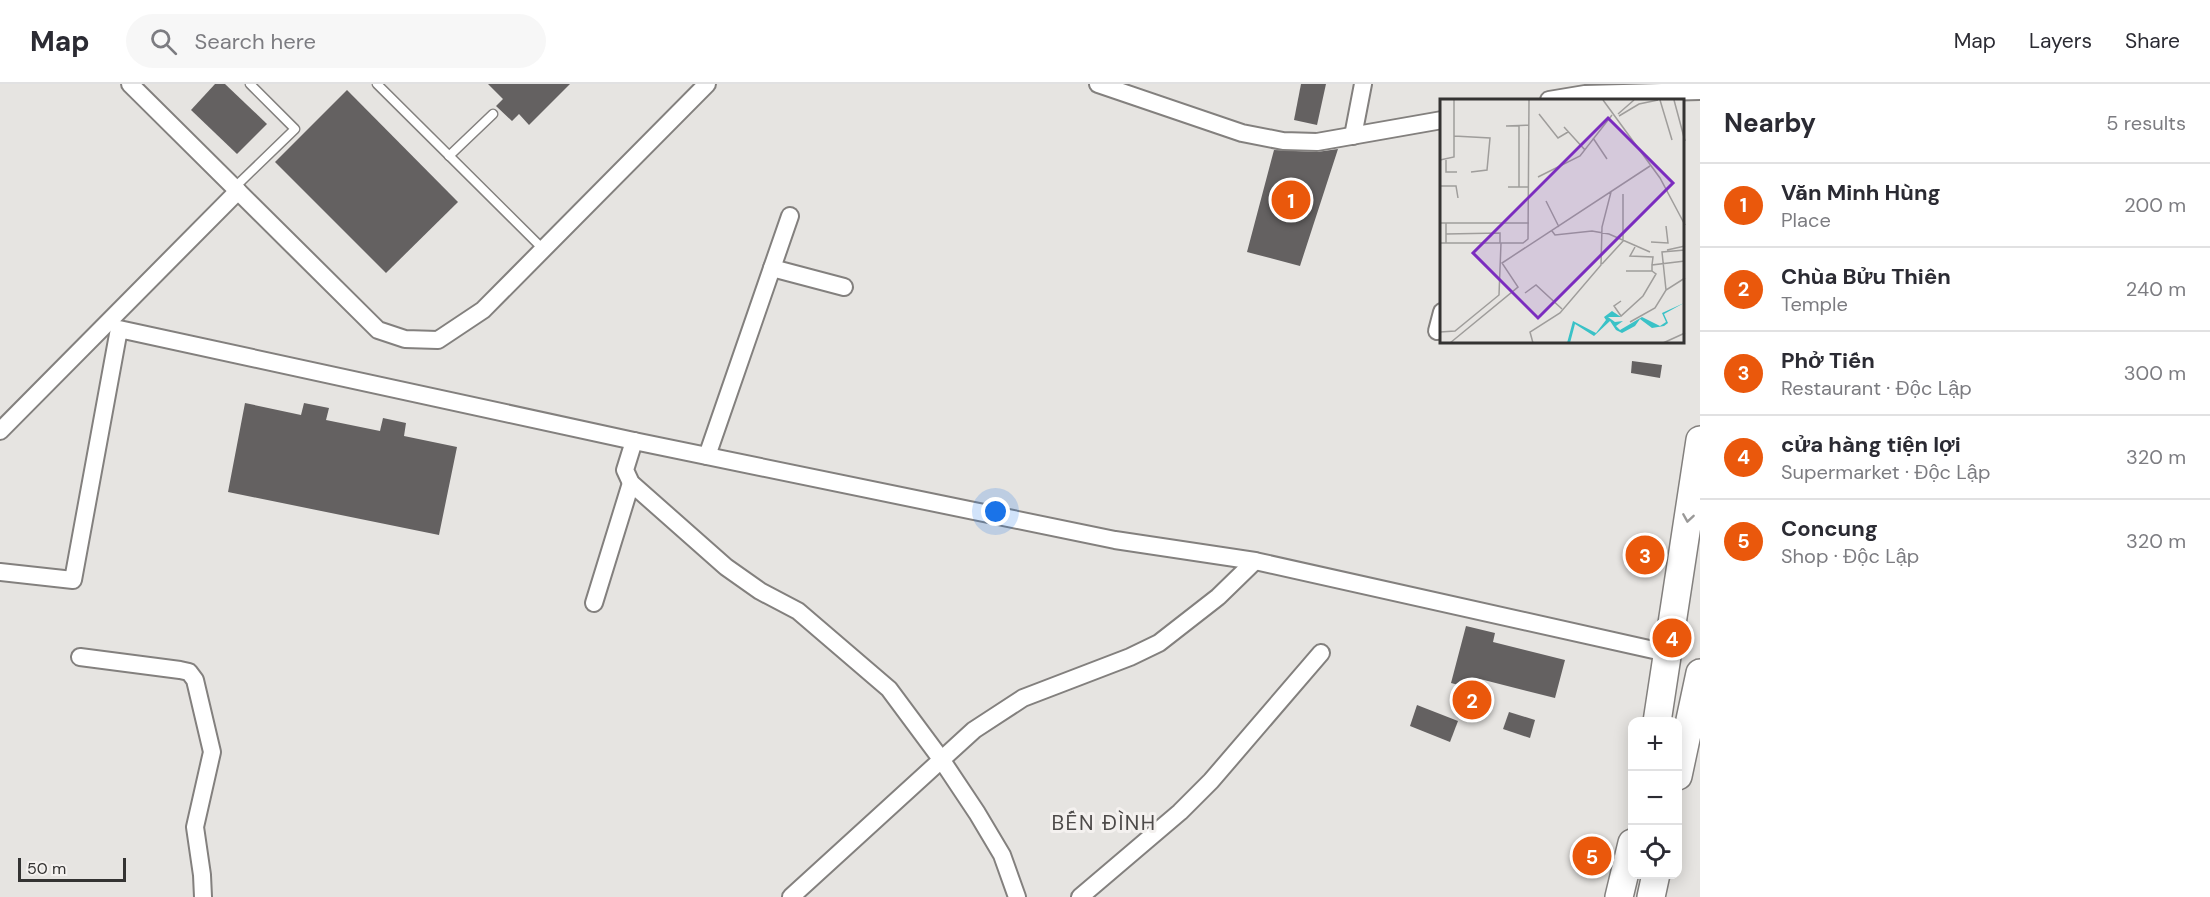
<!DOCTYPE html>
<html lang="en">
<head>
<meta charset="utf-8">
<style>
	:root { --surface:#fff; --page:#f7f7f7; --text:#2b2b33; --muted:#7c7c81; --line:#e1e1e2; --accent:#ea580c }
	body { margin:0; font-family:"DM Sans",sans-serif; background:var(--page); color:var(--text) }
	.controls { position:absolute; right:18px; bottom:18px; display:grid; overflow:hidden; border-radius:12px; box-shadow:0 3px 15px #0003 }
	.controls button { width:54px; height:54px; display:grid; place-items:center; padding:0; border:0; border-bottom:2px solid var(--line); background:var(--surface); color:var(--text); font:30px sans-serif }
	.scale { position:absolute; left:18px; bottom:15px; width:108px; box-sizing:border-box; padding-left:6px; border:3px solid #343332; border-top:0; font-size:16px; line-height:21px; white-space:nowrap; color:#343332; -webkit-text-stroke:4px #f4f1ef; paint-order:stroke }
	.you { position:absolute; left:996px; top:428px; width:21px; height:21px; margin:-15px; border:4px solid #fff; border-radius:50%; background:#1a73e8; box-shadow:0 0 0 9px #1a73e833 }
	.badge { display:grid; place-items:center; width:39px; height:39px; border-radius:50%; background:var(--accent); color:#fff; font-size:20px; font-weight:700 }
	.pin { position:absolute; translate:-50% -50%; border:3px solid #fff; box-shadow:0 2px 6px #0006 }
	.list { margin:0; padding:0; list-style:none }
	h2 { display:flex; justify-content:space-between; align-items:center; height:78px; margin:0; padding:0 24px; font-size:26px }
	h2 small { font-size:20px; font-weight:400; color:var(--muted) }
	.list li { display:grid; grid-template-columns:39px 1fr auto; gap:18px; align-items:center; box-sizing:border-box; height:84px; padding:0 24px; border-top:2px solid var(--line) }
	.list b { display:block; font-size:22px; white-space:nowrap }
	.list p { margin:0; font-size:20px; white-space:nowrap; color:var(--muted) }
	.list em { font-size:20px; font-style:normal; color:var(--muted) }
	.icon { flex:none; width:33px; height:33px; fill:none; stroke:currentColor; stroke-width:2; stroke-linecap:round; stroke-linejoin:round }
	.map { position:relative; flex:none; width:1700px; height:813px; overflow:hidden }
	header { display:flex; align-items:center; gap:36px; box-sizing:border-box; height:84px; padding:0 30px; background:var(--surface); border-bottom:2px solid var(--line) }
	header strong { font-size:28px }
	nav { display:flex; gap:33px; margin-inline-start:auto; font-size:21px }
	.search { width:420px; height:54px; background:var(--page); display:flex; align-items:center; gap:15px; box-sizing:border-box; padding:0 21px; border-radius:33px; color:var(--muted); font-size:22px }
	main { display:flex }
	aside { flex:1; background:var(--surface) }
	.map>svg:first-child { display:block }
	.building { fill:#646161 }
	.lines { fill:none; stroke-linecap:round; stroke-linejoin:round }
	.service-casing { stroke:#83807e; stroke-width:11 }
	.minor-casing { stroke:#83807e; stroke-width:20 }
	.trunk-casing { stroke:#83807e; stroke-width:30 }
	.service { stroke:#fff; stroke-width:8 }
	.minor { stroke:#fff; stroke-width:16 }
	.trunk { stroke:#fff; stroke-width:27 }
	.oneway { stroke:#9a9998 }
	.labels { text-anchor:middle; stroke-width:6; stroke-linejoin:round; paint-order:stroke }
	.quarter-label { font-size:21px; letter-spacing:1.5px; fill:#4d4a49; stroke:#f4f1ef }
	.inset-road { fill:none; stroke:#9f9d9b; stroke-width:1.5 }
	.view { fill:#7b2cbf; fill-opacity:0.15; stroke:#7b2cbf; stroke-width:3 }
	.inset-edge { fill:none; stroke:#343332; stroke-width:3 }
</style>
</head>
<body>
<header>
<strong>Map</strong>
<div class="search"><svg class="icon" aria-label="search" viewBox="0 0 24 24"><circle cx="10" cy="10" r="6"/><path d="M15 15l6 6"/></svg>Search here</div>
<nav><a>Map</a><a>Layers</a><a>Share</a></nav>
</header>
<main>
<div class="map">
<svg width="1700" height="813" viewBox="0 0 1700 813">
	<rect width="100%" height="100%" fill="#e6e4e1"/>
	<g class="building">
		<path d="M215 0H225L267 40 237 70 191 26Z"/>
		<path d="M488 0H570L529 41 519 30 512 37 496 22 503 15Z"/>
		<path d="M1301 0H1326L1317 41 1294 36Z"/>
		<path d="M347 6 458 118 386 189 275 78Z"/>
		<path d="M1338 65 1300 182 1247 168 1274 66 1317 68Z"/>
		<path d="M1632 277 1662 281 1660 294 1631 289Z"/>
		<path d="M245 319 301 331 304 319 329 324 326 336 380 347 383 334 406 339 404 352 457 363 439 451 228 408Z"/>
		<path d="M1466 542 1495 549 1493 558 1565 576 1555 614 1480 595 1477 606 1451 599Z"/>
		<path d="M1417 621 1458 637 1450 658 1410 642Z"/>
		<path d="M1509 628 1535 636 1530 654 1503 645Z"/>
	</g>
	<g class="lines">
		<g class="service-casing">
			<g id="service">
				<path d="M377 0 543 165"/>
				<path d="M449 72 493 30"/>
				<path d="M234 104 295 45 250 0"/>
			</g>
		</g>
		<g class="minor-casing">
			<g id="minor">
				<path d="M130 0 378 246 405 255 438 256 483 226 707 0"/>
				<path d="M1098 0 1242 49 1283 57 1317 58 1442 36"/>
				<path d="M1549 16 1585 10 1700 7"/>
				<path d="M1353 52 1363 0"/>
				<path d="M772 184 844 203"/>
				<path d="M1437 247 1442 228"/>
				<path d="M0 347 238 107"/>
				<path d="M634 357 625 386 631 399 726 483 760 507 798 527 889 605 941 675 977 729 1002 771 1017 813"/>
				<path d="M707 372 790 132"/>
				<path d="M0 488 73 496 119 245 634 357 1115 456 1255 477 1667 569"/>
				<path d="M594 519 631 399"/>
				<path d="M80 573 180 586 189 588 195 596 212 668 195 743 202 791 203 813"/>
				<path d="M791 813 974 646 1023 614 1130 573 1159 559 1218 513 1255 477"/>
				<path d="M1080 813 1180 728 1211 697 1321 569"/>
			</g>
		</g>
		<g class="trunk-casing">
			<g id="trunk">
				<path d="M1657 638 1700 356"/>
				<path d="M1678 692 1700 589"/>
				<path d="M1619 813 1632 759"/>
				<path d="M1651 813 1656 790"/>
			</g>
		</g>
		<use href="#service" class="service"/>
		<use href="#minor" class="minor"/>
		<use href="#trunk" class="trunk"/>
	</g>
	<defs><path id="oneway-chevron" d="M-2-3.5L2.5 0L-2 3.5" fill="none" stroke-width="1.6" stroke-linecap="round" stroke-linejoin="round" transform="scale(1.5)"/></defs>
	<use class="oneway" href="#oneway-chevron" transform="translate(1688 434) rotate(99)"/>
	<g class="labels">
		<g class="quarter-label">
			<text x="1104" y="746">BẾN ĐÌNH</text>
		</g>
	</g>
	<g transform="translate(1440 15)">
		<rect width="244" height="244" fill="#e6e4e1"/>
		<path d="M244 204 224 215 228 224 224 227 212 229 200 220 195 227 182 234 176 231 170 222 154 237 135 225 130 244H127L133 222 156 234 166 221 164 218 172 212 181 218H168L175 223 183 222 176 227 180 231 202 218 220 227 226 223 222 214Z" fill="#3ac2c7"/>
		<path class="inset-road" d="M163 1 220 79 245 126M220 1 232 41M234 1 245 42M99 15 118 39 128 33M178 15 194 1M179 17 199 5 218 1M66 27 89 26M124 28 145 51M14 37 50 39 47 71 31 73M153 39 167 60M0 61 14 58V1M6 61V73H17M98 78 140 57 172 16M0 87H16L18 99M68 88H89M79 88V27M106 102 119 128M0 124H89M112 132 115 136 152 132 169 135 210 153M6 135 60 134V144M183 141V95M211 143 228 144 226 127M0 144H83L88 140 89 1M6 144V124M195 148 190 157 213 158 212 166M227 151 245 147M162 165 184 141M186 172H212V166L245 162M226 191 222 153 245 151M85 194 96 186 122 210M181 202 174 207 181 217 203 197 216 175 212 172M190 223 215 209 226 191 245 179M0 233 15 232 59 196 61 144M10 244 78 188 62 164 210 67M93 244 90 233 120 214 161 166 162 128 171 93M223 244 245 234"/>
		<path class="view" d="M168 19 233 84 98 219 33 154Z"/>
		<rect width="244" height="244" class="inset-edge"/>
	</g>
</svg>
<div class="controls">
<button>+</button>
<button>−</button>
<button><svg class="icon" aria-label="locate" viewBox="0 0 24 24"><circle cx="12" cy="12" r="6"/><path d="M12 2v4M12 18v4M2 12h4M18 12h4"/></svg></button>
</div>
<div class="scale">50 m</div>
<div class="you"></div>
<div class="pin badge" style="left:1291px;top:116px">1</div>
<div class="pin badge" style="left:1472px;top:616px">2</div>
<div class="pin badge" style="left:1645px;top:471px">3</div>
<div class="pin badge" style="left:1672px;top:554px">4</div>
<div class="pin badge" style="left:1592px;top:772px">5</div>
</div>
<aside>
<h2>Nearby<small>5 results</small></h2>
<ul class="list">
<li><span class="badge">1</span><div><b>Văn Minh Hùng</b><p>Place</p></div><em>200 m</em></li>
<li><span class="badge">2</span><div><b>Chùa Bửu Thiên</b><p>Temple</p></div><em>240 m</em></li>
<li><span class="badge">3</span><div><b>Phở Tiến</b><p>Restaurant · Độc Lập</p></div><em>300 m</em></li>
<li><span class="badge">4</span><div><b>cửa hàng tiện lợi</b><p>Supermarket · Độc Lập</p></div><em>320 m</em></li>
<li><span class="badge">5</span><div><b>Concung</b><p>Shop · Độc Lập</p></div><em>320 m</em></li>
</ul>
</aside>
</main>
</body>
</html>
